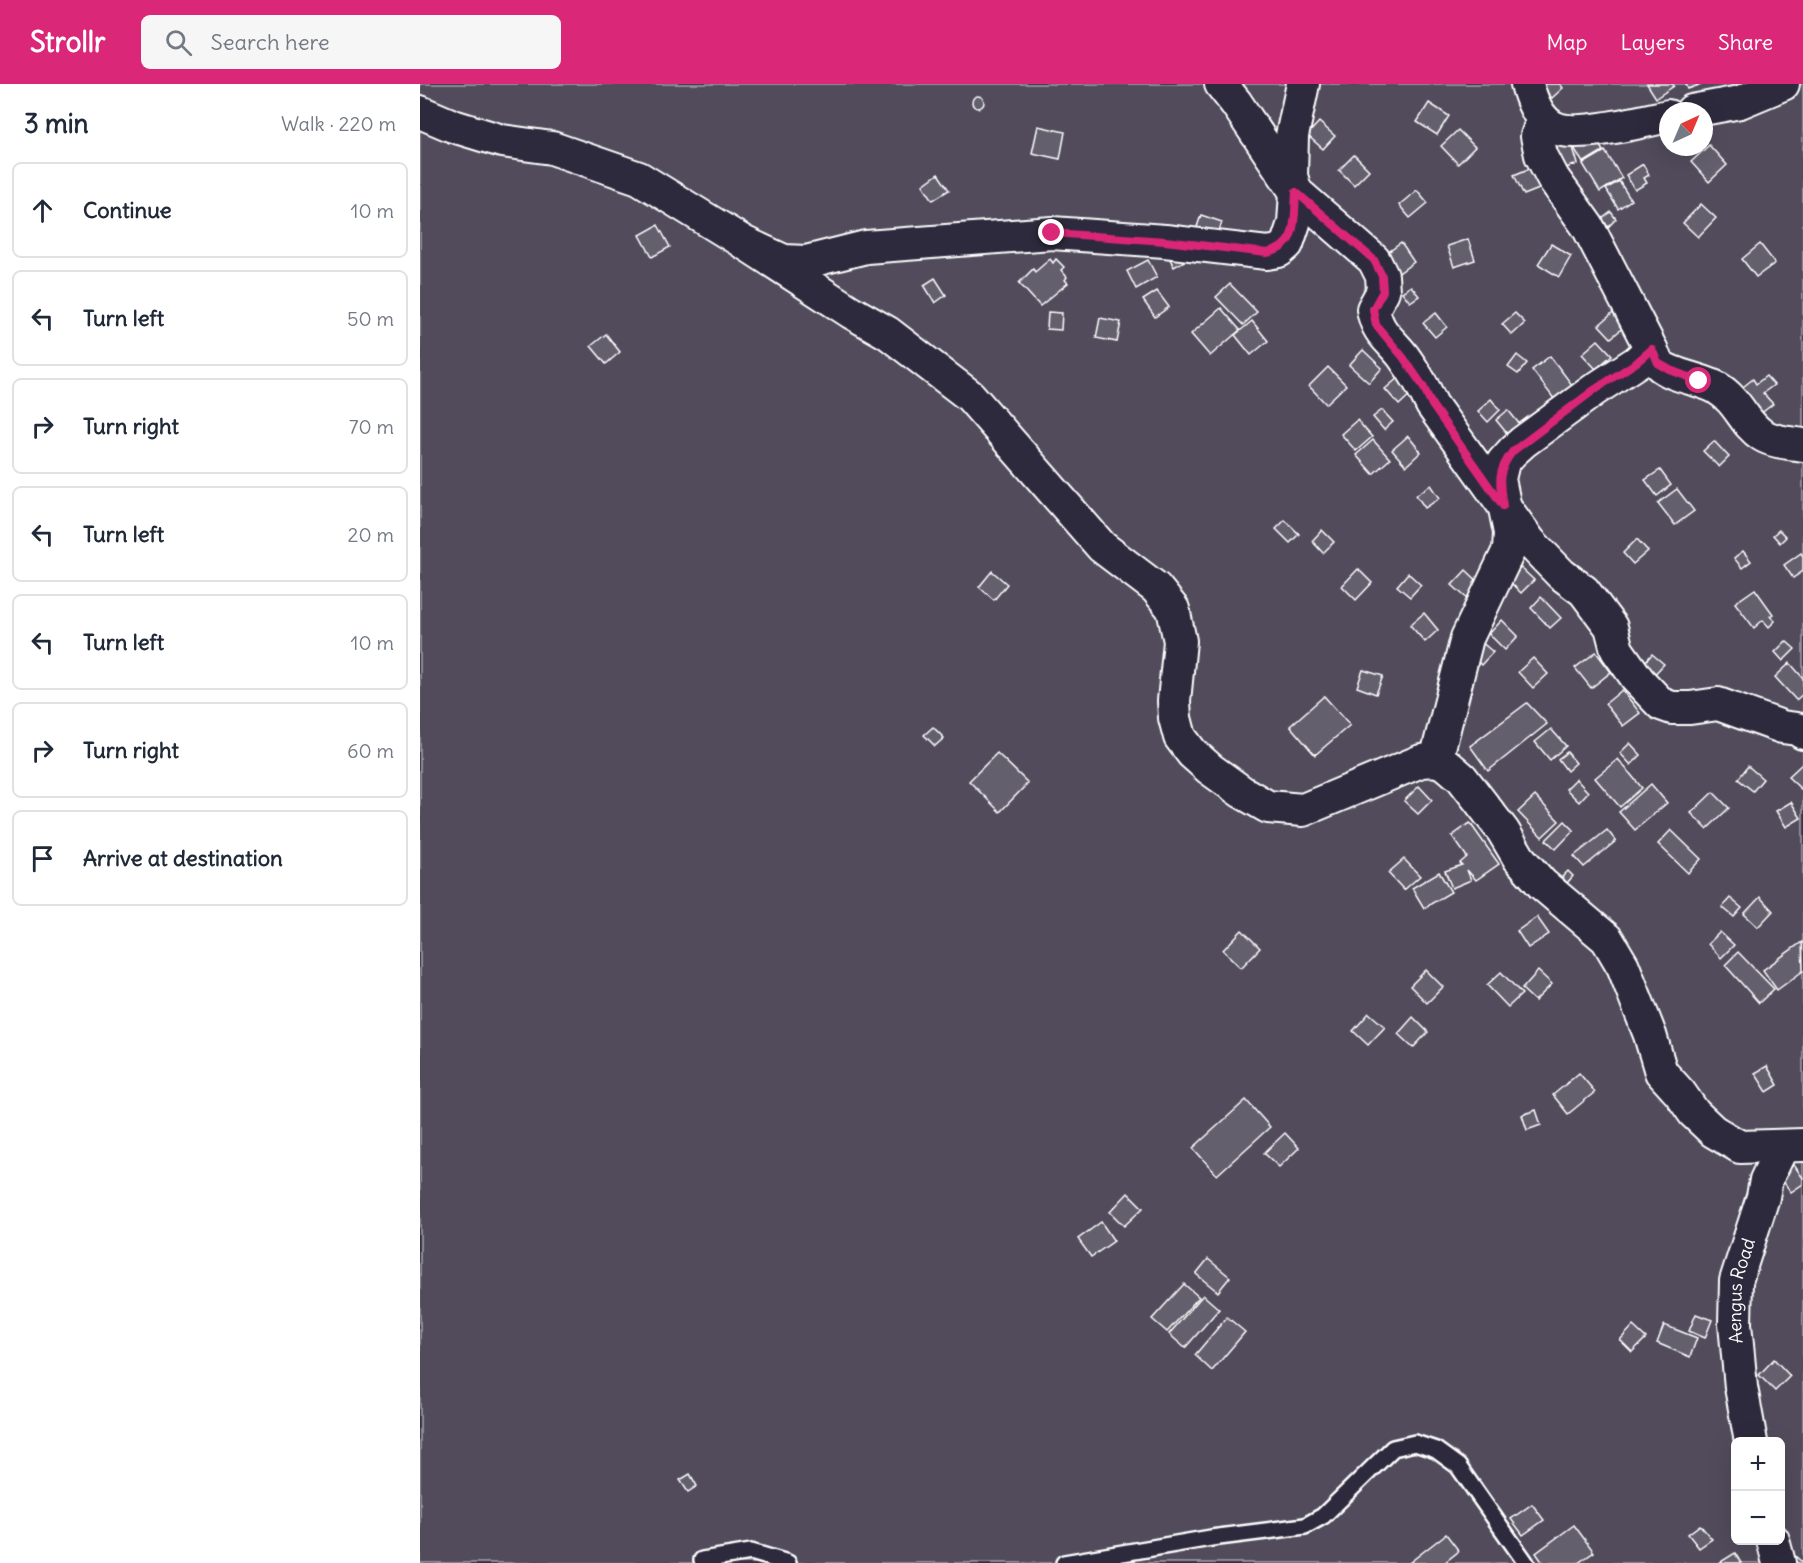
<!DOCTYPE html>
<html lang="en">
<head>
<meta charset="utf-8">
<style>
	:root { --surface:#fff; --page:#f6f6f7; --text:#1f2937; --muted:#747a83; --line:#e0e1e3; --accent:#db2777 }
	body { margin:0; font-family:Delius,sans-serif; background:var(--page); color:var(--text) }
	.controls { position:absolute; right:18px; bottom:18px; display:grid; overflow:hidden; border-radius:9px; box-shadow:0 6px 24px #0002 }
	.controls button { width:54px; height:54px; display:grid; place-items:center; padding:0; border:0; border-bottom:2px solid var(--line); background:var(--surface); color:var(--text); font:30px sans-serif }
	.compass { position:absolute; left:1239px; top:18px; width:54px; height:54px; border-radius:50%; background:var(--surface); box-shadow:0 6px 24px #0002; rotate:44deg }
	.stop { position:absolute; width:18px; height:18px; margin:-14px; border:4px solid #db2777; border-radius:50%; background:#fff }
	.stop.end { background:#db2777; border-color:#fff; box-shadow:0 2px 6px #0008 }
	.list { margin:0; padding:0; list-style:none }
	h2 { display:flex; justify-content:space-between; align-items:center; height:78px; margin:0; padding:0 24px; font-size:26px }
	h2 small { font-size:20px; font-weight:400; color:var(--muted) }
	.list li { display:grid; grid-template-columns:39px 1fr auto; gap:18px; align-items:center; box-sizing:border-box; height:96px; margin:0 12px 12px; padding:0 12px; border:2px solid var(--line); border-radius:9px }
	.list b { display:block; font-size:22px; white-space:nowrap }
	.list em { font-size:20px; font-style:normal; color:var(--muted) }
	.icon { flex:none; width:33px; height:33px; fill:none; stroke:currentColor; stroke-width:2; stroke-linecap:round; stroke-linejoin:round }
	.map { position:relative; flex:none; width:1383px; height:1479px; overflow:hidden }
	header { display:flex; align-items:center; gap:36px; box-sizing:border-box; height:84px; padding:0 30px; background:var(--accent); color:#fff }
	header strong { font-size:28px }
	nav { display:flex; gap:33px; margin-inline-start:auto; font-size:21px }
	.search { width:420px; height:54px; background:var(--page); display:flex; align-items:center; gap:15px; box-sizing:border-box; padding:0 21px; border-radius:9px; color:var(--muted); font-size:22px }
	main { display:flex }
	aside { flex:1; background:var(--surface) }
	.map>svg:first-child { display:block }
	.green { fill:#514c5c; stroke:#a8a6ae; stroke-width:1.5; fill-rule:evenodd }
	.building { fill:#635f6d; stroke:#fff; stroke-width:1.5 }
	.lines { fill:none; stroke-linecap:round; stroke-linejoin:round }
	.lane-casing { stroke:#fff; stroke-width:20 }
	.street-casing { stroke:#fff; stroke-width:36 }
	.lane { stroke:#2f2a3d; stroke-width:15 }
	.street { stroke:#2f2a3d; stroke-width:32 }
	.route { stroke:#db2777; stroke-width:8 }
	.labels { text-anchor:middle; stroke-width:5; stroke-linejoin:round; paint-order:stroke }
	.street-label { font-size:18px; fill:#fff; stroke:#2f2a3d }
</style>
</head>
<body>
<header>
<strong>Strollr</strong>
<div class="search"><svg class="icon" aria-label="search" viewBox="0 0 24 24"><circle cx="10" cy="10" r="6"/><path d="M15 15l6 6"/></svg>Search here</div>
<nav><a>Map</a><a>Layers</a><a>Share</a></nav>
</header>
<main>
<aside>
<h2>3 min<small>Walk · 220 m</small></h2>
<ul class="list">
<li><svg class="icon" aria-label="ahead" viewBox="0 0 24 24"><path d="M12 20V5M6 11l6-6 6 6"/></svg><div><b>Continue</b></div><em>10 m</em></li>
<li><svg class="icon" aria-label="left" viewBox="0 0 24 24"><path d="M17 20v-9H6M10 6l-5 5 5 5"/></svg><div><b>Turn left</b></div><em>50 m</em></li>
<li><svg class="icon" aria-label="right" viewBox="0 0 24 24"><path d="M7 20v-9h11M14 6l5 5-5 5"/></svg><div><b>Turn right</b></div><em>70 m</em></li>
<li><svg class="icon" aria-label="left" viewBox="0 0 24 24"><path d="M17 20v-9H6M10 6l-5 5 5 5"/></svg><div><b>Turn left</b></div><em>20 m</em></li>
<li><svg class="icon" aria-label="left" viewBox="0 0 24 24"><path d="M17 20v-9H6M10 6l-5 5 5 5"/></svg><div><b>Turn left</b></div><em>10 m</em></li>
<li><svg class="icon" aria-label="right" viewBox="0 0 24 24"><path d="M7 20v-9h11M14 6l5 5-5 5"/></svg><div><b>Turn right</b></div><em>60 m</em></li>
<li><svg class="icon" aria-label="arrive" viewBox="0 0 24 24"><path d="M6 21V4h12l-3 4 3 4H6"/></svg><div><b>Arrive at destination</b></div></li>
</ul>
</aside>
<div class="map">
<svg width="1383" height="1479" viewBox="0 0 1383 1479">
	<rect width="100%" height="100%" fill="#373345"/>
	<filter id="ink" filterUnits="userSpaceOnUse"><feTurbulence type="fractalNoise" baseFrequency=".0167" numOctaves="2"/><feDisplacementMap in="SourceGraphic" scale="12" xChannelSelector="R" yChannelSelector="G"/><feConvolveMatrix kernelMatrix="1 2 1 2 8 2 1 2 1" color-interpolation-filters="sRGB"/></filter>
	<g filter="url(#ink)">
		<path class="green" d="M0 0H1383V1479H0ZM1248 27H1284V63H1248ZM1316 1358H1360V1456H1316Z"/>
		<g class="building">
			<path d="M1122 0H1140L1143 4 1132 14 1120 1Z"/>
			<path d="M1227 0H1253L1254 2 1236 14Z"/>
			<path d="M1266 0H1282L1268 5Z"/>
			<circle cx="558" cy="18" r="6"/>
			<path d="M1009 19 1029 32 1017 51 997 38Z"/>
			<path d="M899 38 915 52 903 65 887 51Z"/>
			<path d="M618 42 645 48 640 75 612 69Z"/>
			<path d="M1038 46 1055 63 1038 80 1021 62Z"/>
			<path d="M1173 50 1183 67 1163 79 1153 62Z"/>
			<path d="M1151 57 1158 80 1139 86 1132 63Z"/>
			<path d="M1289 61 1307 81 1289 98 1271 78Z"/>
			<path d="M1185 67 1202 94 1180 108 1163 80Z"/>
			<path d="M934 71 949 86 934 101 919 86Z"/>
			<path d="M1223 80 1229 91 1224 94 1227 99 1215 106 1206 91Z"/>
			<path d="M1115 82 1124 103 1104 111 1094 91Z"/>
			<path d="M518 90 529 106 513 116 503 101Z"/>
			<path d="M1199 97 1211 116 1198 125 1186 105Z"/>
			<path d="M997 106 1008 119 990 134 979 121Z"/>
			<path d="M1281 120 1296 134 1278 153 1263 139Z"/>
			<path d="M1191 128 1196 135 1188 143 1182 135Z"/>
			<path d="M781 131 802 138 796 156 775 149Z"/>
			<path d="M238 141 250 163 232 173 220 151Z"/>
			<path d="M1048 155 1055 176 1034 183 1027 162Z"/>
			<path d="M981 159 994 178 976 191 963 172Z"/>
			<path d="M1131 160 1151 172 1139 193 1118 180Z"/>
			<path d="M1340 160 1355 179 1336 193 1322 175Z"/>
			<path d="M746 167 768 175 754 183Z"/>
			<path d="M630 175 633 179 636 175 644 183 641 186 647 193 645 196 648 199 620 222 599 199 613 185 615 188Z"/>
			<path d="M728 176 737 193 716 205 707 187Z"/>
			<path d="M515 194 526 211 515 219 504 201Z"/>
			<path d="M810 200 837 228 823 241 796 213Z"/>
			<path d="M991 202 999 212 990 218 982 208Z"/>
			<path d="M737 207 749 223 735 233 723 216Z"/>
			<path d="M801 224 820 246 790 272 771 250Z"/>
			<path d="M628 228 642 229 641 246 627 245Z"/>
			<path d="M1016 229 1027 243 1015 253 1003 239Z"/>
			<path d="M1095 229 1105 239 1092 251 1082 240Z"/>
			<path d="M1193 229 1205 242 1191 254 1179 241Z"/>
			<path d="M680 234 701 238 697 258 676 254Z"/>
			<path d="M832 237 848 257 831 271 815 251Z"/>
			<path d="M186 250 200 268 186 280 171 262Z"/>
			<path d="M1178 256 1192 271 1176 285 1162 270Z"/>
			<path d="M943 266 962 284 949 299 929 281Z"/>
			<path d="M1097 271 1107 279 1098 290 1088 283Z"/>
			<path d="M1130 272 1156 306 1138 320 1112 286Z"/>
			<path d="M908 283 926 301 906 320 889 302Z"/>
			<path d="M1346 292 1354 301 1343 309 1353 320 1339 331 1319 306 1333 295 1336 300Z"/>
			<path d="M979 293 992 309 979 321 965 305Z"/>
			<path d="M1071 315 1080 326 1068 338 1058 327Z"/>
			<path d="M962 326 973 338 964 346 953 333Z"/>
			<path d="M1088 326 1101 342 1089 352 1076 336Z"/>
			<path d="M937 336 952 353 936 367 921 350Z"/>
			<path d="M988 352 1001 368 986 382 972 366Z"/>
			<path d="M953 356 970 375 953 390 936 371Z"/>
			<path d="M1294 357 1309 373 1299 383 1283 367Z"/>
			<path d="M1240 386 1251 401 1237 412 1225 396Z"/>
			<path d="M1011 401 1020 414 1005 424 996 411Z"/>
			<path d="M1257 405 1274 427 1255 441 1238 419Z"/>
			<path d="M865 436 879 450 870 459 856 445Z"/>
			<path d="M902 446 914 458 903 469 892 457Z"/>
			<path d="M1359 446 1366 453 1360 459 1353 451Z"/>
			<path d="M1217 455 1228 467 1213 480 1203 469Z"/>
			<path d="M1323 467 1331 477 1322 484 1314 474Z"/>
			<path d="M1381 469 1383 472V487L1373 494 1364 481Z"/>
			<path d="M1101 484 1114 496 1101 509 1088 496Z"/>
			<path d="M938 485 952 499 936 516 922 502Z"/>
			<path d="M1046 486 1066 505 1052 519 1032 501Z"/>
			<path d="M572 487 587 500 574 516 559 503Z"/>
			<path d="M988 489 1001 501 990 513 977 502Z"/>
			<path d="M1335 505 1353 530 1350 532 1355 537 1349 543 1343 536 1334 544 1315 519Z"/>
			<path d="M1121 513 1141 534 1130 544 1111 524Z"/>
			<path d="M1004 529 1018 546 1005 558 990 541Z"/>
			<path d="M1082 536 1098 552 1085 566 1069 550Z"/>
			<path d="M1059 556 1073 568 1061 581 1048 568Z"/>
			<path d="M1366 557 1375 565 1363 577 1355 568Z"/>
			<path d="M1176 568 1191 588 1171 604 1155 584Z"/>
			<path d="M1232 570 1244 580 1230 595 1219 585Z"/>
			<path d="M1113 574 1128 590 1113 604 1098 588Z"/>
			<path d="M1370 579 1383 594V610L1376 616 1355 593Z"/>
			<path d="M943 586 963 592 956 610 937 603Z"/>
			<path d="M1202 606 1220 629 1203 642 1185 620Z"/>
			<path d="M904 612 930 641 895 671 870 642Z"/>
			<path d="M1107 619 1127 640 1068 687 1050 662Z"/>
			<path d="M513 643 524 654 515 662 504 651Z"/>
			<path d="M1131 645 1146 662 1130 676 1115 658Z"/>
			<path d="M1210 659 1221 671 1211 681 1200 669Z"/>
			<path d="M1147 668 1156 679 1147 687 1138 675Z"/>
			<path d="M577 669 608 699 580 728 549 697Z"/>
			<path d="M1198 675 1222 704 1200 723 1175 694Z"/>
			<path d="M1382 680 1383 681V707L1368 693Z"/>
			<path d="M1328 682 1343 695 1333 707 1318 695Z"/>
			<path d="M1156 695 1168 708 1159 718 1146 705Z"/>
			<path d="M1231 700 1247 719 1215 746 1199 728Z"/>
			<path d="M999 702 1012 716 998 730 984 717Z"/>
			<path d="M1293 708 1309 724 1287 745 1271 729Z"/>
			<path d="M1115 712 1139 737 1122 753 1098 728Z"/>
			<path d="M1371 718 1381 734 1366 743 1356 727Z"/>
			<path d="M1145 737 1154 746 1136 765 1126 756Z"/>
			<path d="M1050 739 1079 780 1056 796 1047 786 1051 796 1032 804 1025 787 1042 781 1040 779 1047 773 1032 752Z"/>
			<path d="M1187 746 1196 757 1164 783 1154 772Z"/>
			<path d="M1251 746 1281 775 1268 789 1238 760Z"/>
			<path d="M984 775 1000 792 984 806 968 789Z"/>
			<path d="M1148 787 1153 792 1147 799 1142 793Z"/>
			<path d="M1019 788 1031 808 1004 824 992 804Z"/>
			<path d="M1340 813 1353 827 1338 843 1324 830Z"/>
			<path d="M1310 814 1322 824 1314 833 1302 823Z"/>
			<path d="M1117 833 1129 850 1108 864 1097 847Z"/>
			<path d="M822 846 840 864 821 884 803 866Z"/>
			<path d="M1300 848 1314 861 1301 874 1288 860Z"/>
			<path d="M1382 858 1383 887 1357 906 1343 886Z"/>
			<path d="M1318 868 1354 905 1339 919 1305 881Z"/>
			<path d="M1006 886 1023 903 1007 919 990 902Z"/>
			<path d="M1118 887 1132 900 1115 917 1102 905Z"/>
			<path d="M1081 888 1102 910 1088 923 1067 901Z"/>
			<path d="M949 929 965 943 948 961 933 947Z"/>
			<path d="M993 933 1008 948 993 964 978 950Z"/>
			<path d="M1347 982 1358 1001 1347 1008 1335 989Z"/>
			<path d="M1159 989 1175 1008 1148 1030 1133 1011Z"/>
			<path d="M826 1016 850 1043 797 1091 773 1064Z"/>
			<path d="M1116 1026 1121 1041 1107 1046 1102 1031Z"/>
			<path d="M865 1049 879 1064 859 1083 844 1069Z"/>
			<path d="M1374 1081 1383 1094V1100L1371 1108 1359 1092Z"/>
			<path d="M708 1109 723 1124 704 1142 690 1128Z"/>
			<path d="M681 1138 694 1157 671 1173 658 1155Z"/>
			<path d="M788 1175 810 1193 798 1208 776 1190Z"/>
			<path d="M764 1200 779 1213 747 1248 732 1235Z"/>
			<path d="M783 1211 799 1225 765 1264 749 1250Z"/>
			<path d="M1276 1230 1292 1236 1285 1254 1269 1247Z"/>
			<path d="M807 1233 825 1248 792 1287 775 1271Z"/>
			<path d="M1244 1241 1277 1254 1270 1273 1237 1259Z"/>
			<path d="M1213 1242 1226 1254 1212 1268 1200 1256Z"/>
			<path d="M1354 1275 1370 1292 1355 1307 1339 1291Z"/>
			<path d="M270 1390 277 1402 268 1408 260 1396Z"/>
			<path d="M1112 1420 1124 1436 1103 1451 1091 1435Z"/>
			<path d="M1154 1441 1174 1468 1158 1479H1123L1116 1469Z"/>
			<path d="M1280 1441 1292 1455 1279 1464 1268 1450Z"/>
			<path d="M1026 1450 1039 1467 1024 1479H989Z"/>
			<path d="M1315 1469 1321 1479H1299Z"/>
			<path d="M1374 1471 1383 1479H1367Z"/>
		</g>
		<g class="lines">
			<g class="lane-casing">
				<g id="lane">
					<path d="M282 1476 331 1468 368 1479"/>
					<path d="M644 1479 791 1454 885 1442 903 1432 973 1364 995 1359 1016 1366 1038 1382 1106 1479"/>
				</g>
			</g>
			<g class="street-casing">
				<g id="street">
					<path d="M801 0 816 19 876 108 954 176 962 192 963 207 953 225C957 249 969 254 983 272 994 287 1004 304 1012 321L1110 458 1141 490 1164 507 1191 543 1197 566 1219 597 1241 620 1252 624H1270L1298 620 1362 643 1377 645 1383 649"/>
					<path d="M1107 0C1111 15 1118 35 1133 43 1154 55 1224 37 1248 32"/>
					<path d="M1272 27 1320 18 1363 0"/>
					<path d="M0 28 33 42 82 57 132 64 219 94 323 158 364 177 386 178 446 163 632 149 745 157 847 169 859 167 867 160 874 139 876 108 871 92 872 52 883 0"/>
					<path d="M323 158 431 228 468 249 550 312 682 463 736 504 753 525 760 557 754 617 755 634 760 653 772 669 790 685 822 708 848 723 883 726 1001 677 1016 676 1027 681 1042 694 1083 747 1099 774 1122 800 1187 855 1203 882 1230 951 1241 988 1260 1009 1274 1029 1293 1047 1320 1063 1383 1061"/>
					<path d="M1231 265C1233 268 1234 274 1237 278 1246 291 1282 295 1297 304 1319 317 1324 340 1342 351 1353 358 1370 359 1383 361"/>
					<path d="M1016 676 1047 554 1089 466 1090 449 1079 395 1083 378 1093 367 1103 358 1174 306 1217 278 1231 265 1168 143 1133 94 1121 71 1117 52 1123 35"/>
					<path id="s1" d="M1331 1358 1321 1303 1315 1240 1316 1197 1343 1113 1346 1096 1362 1063"/>
					<path d="M1353 1456 1359 1479"/>
				</g>
			</g>
			<use href="#lane" class="lane"/>
			<use href="#street" class="street"/>
		</g>
	</g>
	<g class="lines" filter="url(#ink)">
		<path class="route" d="M632 149 745 157 847 169C879 163 874 134 876 108L954 176 962 192 963 207 953 225 956 241 983 273 1003 302 1012 321 1083 422C1079 398 1077 387 1093 367L1174 306 1217 278 1232 265 1238 279 1250 286 1279 297"/>
	</g>
	<g class="labels">
		<g class="street-label">
			<text dy="6" stroke="none"><textPath href="#s1" startOffset="153">Aengus Road</textPath></text>
		</g>
	</g>
</svg>
<div class="controls">
<button>+</button>
<button>−</button>
</div>
<svg class="compass" viewBox="-18 -18 36 36"><path d="M0-13l5 13h-10z" fill="#e53935"/><path d="M0 13l5-13h-10z" fill="#747a83"/></svg>
<div class="stop" style="left:1279px;top:297px"></div>
<div class="stop end" style="left:632px;top:149px"></div>
</div>
</main>
</body>
</html>
